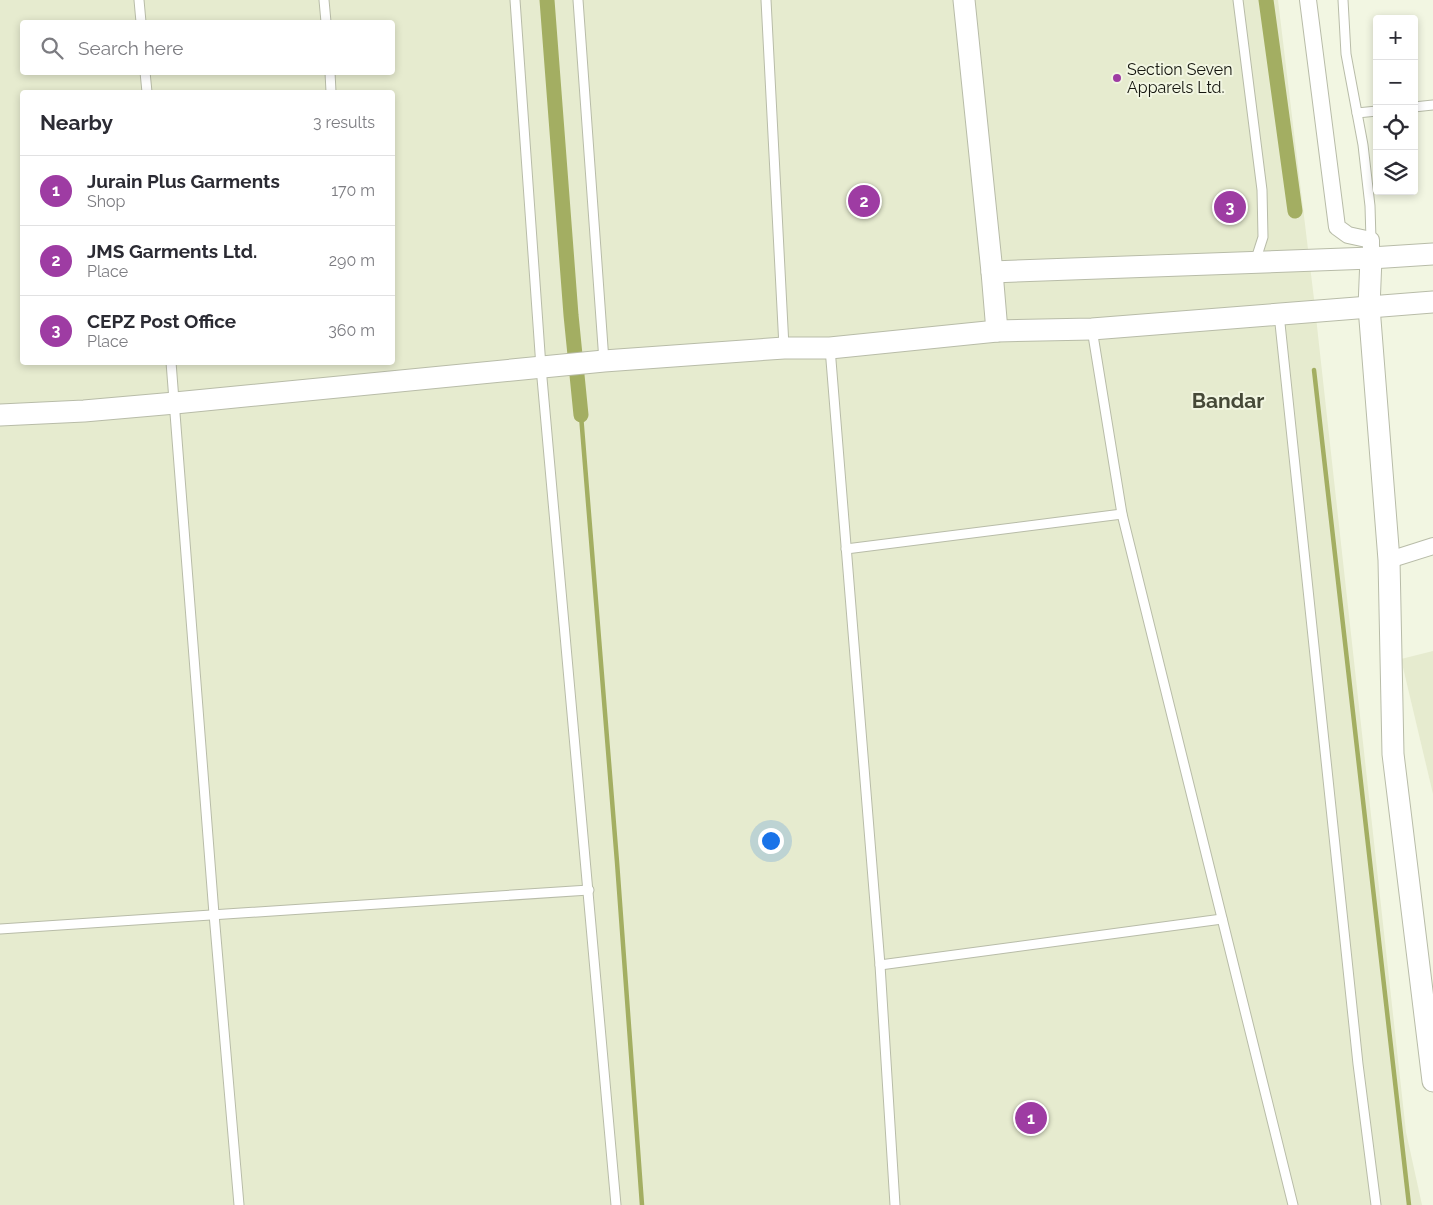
<!DOCTYPE html>
<html lang="en">
<head>
<meta charset="utf-8">
<style>
	:root { --surface:#fff; --page:#f2f2f3; --text:#2b2b33; --muted:#7c7c81; --line:#e1e1e2; --accent:#9e3ca3 }
	body { margin:0; font-family:Raleway,sans-serif; background:var(--page); color:var(--text) }
	.controls { position:absolute; right:15px; top:15px; display:grid; overflow:hidden; border-radius:5px; box-shadow:0 2px 8px #0003 }
	.controls button { width:45px; height:45px; display:grid; place-items:center; padding:0; border:0; border-bottom:1px solid var(--line); background:var(--surface); color:var(--text); font:25px sans-serif }
	.you { position:absolute; left:770px; top:840px; width:18px; height:18px; margin:-12px; border:4px solid #fff; border-radius:50%; background:#1a73e8; box-shadow:0 0 0 8px #1a73e833 }
	.badge { display:grid; place-items:center; width:32px; height:32px; border-radius:50%; background:var(--accent); color:#fff; font-size:16px; font-weight:700 }
	.pin { position:absolute; translate:-50% -50%; border:2px solid #fff; box-shadow:0 1px 5px #0006 }
	.list { margin:0; padding:0; list-style:none }
	h2 { display:flex; justify-content:space-between; align-items:center; height:65px; margin:0; padding:0 20px; font-size:21px }
	h2 small { font-size:16px; font-weight:400; color:var(--muted) }
	.list li { display:grid; grid-template-columns:32px 1fr auto; gap:15px; align-items:center; box-sizing:border-box; height:70px; padding:0 20px; border-top:1px solid var(--line) }
	.list b { display:block; font-size:19px; white-space:nowrap }
	.list p { margin:0; font-size:16px; white-space:nowrap; color:var(--muted) }
	.list em { font-size:16px; font-style:normal; color:var(--muted) }
	.icon { flex:none; width:28px; height:28px; fill:none; stroke:currentColor; stroke-width:2; stroke-linecap:round; stroke-linejoin:round }
	.map { position:relative; flex:none; width:1433px; height:1205px; overflow:hidden }
	.search { position:absolute; background:var(--surface); box-shadow:0 2px 8px #0003; left:20px; top:20px; width:375px; height:55px; display:flex; align-items:center; gap:12px; box-sizing:border-box; padding:0 18px; border-radius:5px; color:var(--muted); font-size:19px }
	.panel { position:absolute; background:var(--surface); box-shadow:0 2px 8px #0003; left:20px; top:90px; width:375px; height:275px; border-radius:5px }
	.map>svg:first-child { display:block }
	.built { fill:#e6ebcf; fill-rule:evenodd }
	.lines { fill:none; stroke-linecap:round; stroke-linejoin:round }
	.stream { stroke:#a3ae62; stroke-width:4.5 }
	.canal { stroke:#a3ae62; stroke-width:15 }
	.service-casing { stroke:#b8bca8; stroke-width:11 }
	.minor-casing { stroke:#b8bca8; stroke-width:18 }
	.tertiary-casing { stroke:#b8bca8; stroke-width:23 }
	.service { stroke:#fff; stroke-width:9 }
	.minor { stroke:#fff; stroke-width:16 }
	.tertiary { stroke:#fff; stroke-width:21 }
	.poi-dot { fill:#9e3ca3; stroke:#f2f6e2; stroke-width:2 }
	.labels { text-anchor:middle; stroke-width:4; stroke-linejoin:round; paint-order:stroke }
	.poi-label { font-size:16px; fill:#14150e; stroke:#f2f6e2; text-anchor:start }
	.district-label { font-size:21px; font-weight:bold; fill:#464938; stroke:#f2f6e2 }
</style>
</head>
<body>
<div class="map">
<svg width="1433" height="1205" viewBox="0 0 1433 1205">
	<rect width="100%" height="100%" fill="#f2f6e2"/>
	<g class="built">
		<path d="M0 0H1278L1314 299 1406 1132 1422 1205H0ZM22 22H392V72H22ZM22 92H392V362H22Z"/>
		<path d="M1433 651V794L1401 659Z"/>
	</g>
	<g class="lines">
		<g class="stream">
			<path d="M1314 370 1409 1205"/>
			<path d="M581 415 617 862 642 1205"/>
		</g>
		<g class="canal">
			<path d="M547 0 571 315 581 415"/>
			<path d="M1266 0 1295 211"/>
		</g>
		<g class="service-casing">
			<g id="service">
				<path d="M139 0 141 22"/>
				<path d="M324 0 326 22"/>
				<path d="M515 0 541 367 616 1205"/>
				<path d="M578 0 604 361"/>
				<path d="M766 0 784 347"/>
				<path d="M1238 0 1262 190 1263 237 1255 262"/>
				<path d="M1343 0 1346 54 1363 145 1370 206 1371 240"/>
				<path d="M145 72 147 92"/>
				<path d="M330 72 331 92"/>
				<path d="M1414 107 1433 105"/>
				<path d="M1357 113 1377 111"/>
				<path d="M1279 314 1358 1064 1376 1205"/>
				<path d="M1092 329 1122 514 1293 1205"/>
				<path d="M830 348 880 965 895 1205"/>
				<path d="M171 362 214 914 239 1205"/>
				<path d="M846 549 1122 514"/>
				<path d="M0 929 589 890"/>
				<path d="M880 965 1222 919"/>
			</g>
		</g>
		<g class="minor-casing">
			<g id="minor">
				<path d="M1308 0 1337 227 1348 235 1371 240V258"/>
				<path d="M1389 560 1433 546"/>
			</g>
		</g>
		<g class="tertiary-casing">
			<g id="tertiary">
				<path d="M964 0 992 272 997 331"/>
				<path d="M1371 258 1369 307 1389 560 1393 754 1433 1081"/>
				<path d="M992 272 1371 258 1433 254"/>
				<path d="M0 415 84 411 175 403 604 361 784 348H830L997 331 1092 329 1433 302"/>
			</g>
		</g>
		<use href="#service" class="service"/>
		<use href="#minor" class="minor"/>
		<use href="#tertiary" class="tertiary"/>
	</g>
	<circle class="poi-dot" cx="1117" cy="78" r="5"/>
	<g class="labels">
		<g class="poi-label">
			<text x="1127" y="75">Section Seven<tspan x="1127" dy="18">Apparels Ltd.</tspan></text>
		</g>
		<g class="district-label">
			<text x="1228" y="408">Bandar</text>
		</g>
	</g>
</svg>
<div class="controls">
<button>+</button>
<button>−</button>
<button><svg class="icon" aria-label="locate" viewBox="0 0 24 24"><circle cx="12" cy="12" r="6"/><path d="M12 2v4M12 18v4M2 12h4M18 12h4"/></svg></button>
<button><svg class="icon" aria-label="layers" viewBox="0 0 24 24"><path d="M12 4l9 5-9 5-9-5zM3 14l9 5 9-5"/></svg></button>
</div>
<div class="you"></div>
<div class="pin badge" style="left:1031px;top:1118px">1</div>
<div class="pin badge" style="left:864px;top:201px">2</div>
<div class="pin badge" style="left:1230px;top:207px">3</div>
<div class="search"><svg class="icon" aria-label="search" viewBox="0 0 24 24"><circle cx="10" cy="10" r="6"/><path d="M15 15l6 6"/></svg>Search here</div>
<section class="panel">
<h2>Nearby<small>3 results</small></h2>
<ul class="list">
<li><span class="badge">1</span><div><b>Jurain Plus Garments</b><p>Shop</p></div><em>170 m</em></li>
<li><span class="badge">2</span><div><b>JMS Garments Ltd.</b><p>Place</p></div><em>290 m</em></li>
<li><span class="badge">3</span><div><b>CEPZ Post Office</b><p>Place</p></div><em>360 m</em></li>
</ul>
</section>
</div>
</body>
</html>
